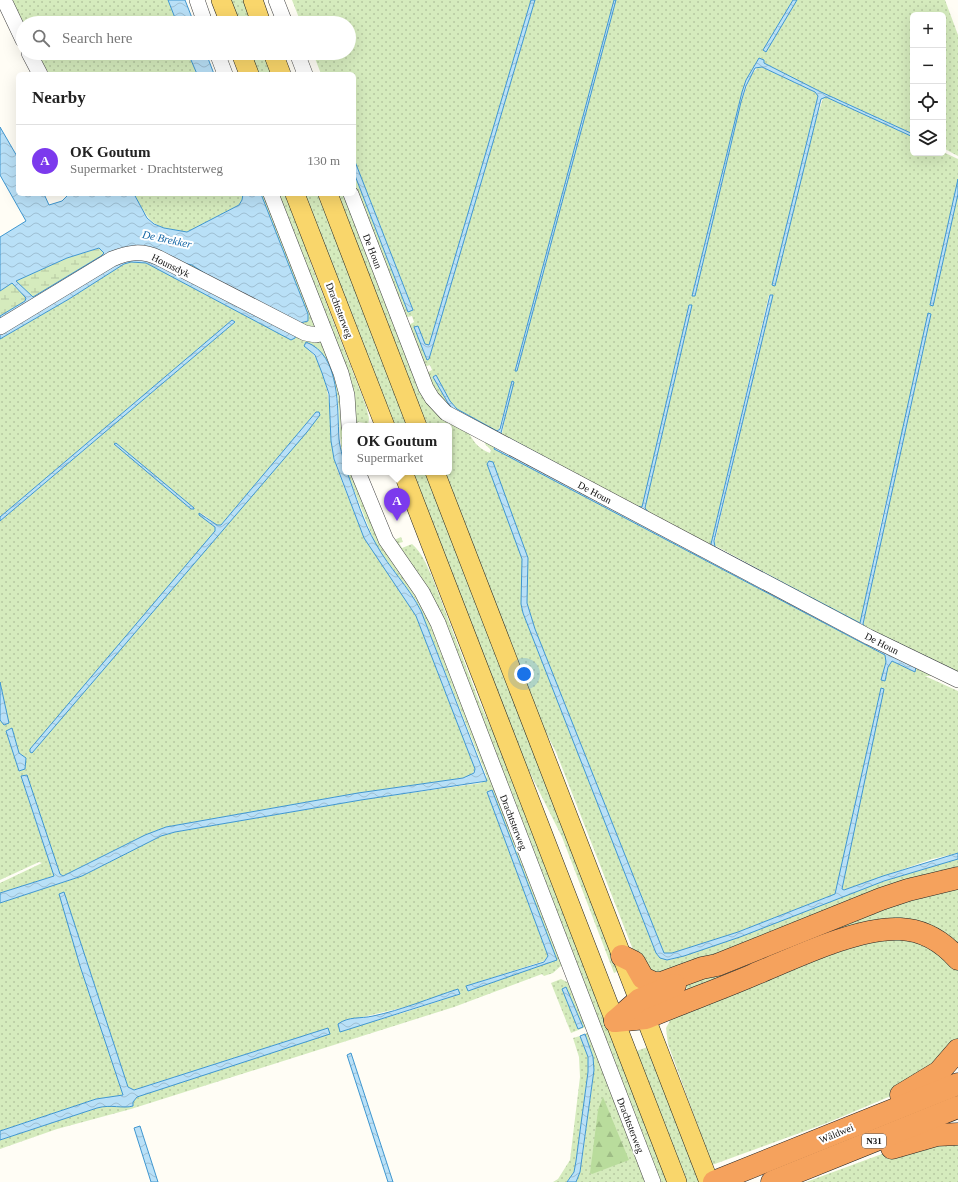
<!DOCTYPE html>
<html lang="en">
<head>
<meta charset="utf-8">
<style>
	:root { --surface:#fff; --page:#f2f2f2; --text:#222; --muted:#767676; --line:#e0e0e0; --accent:#7c3aed }
	body { margin:0; font-family:Georgia,serif; background:var(--page); color:var(--text) }
	.controls { position:absolute; right:12px; top:12px; display:grid; overflow:hidden; border-radius:6px; box-shadow:0 4px 16px #0002 }
	.controls button { width:36px; height:36px; display:grid; place-items:center; padding:0; border:0; border-bottom:1px solid var(--line); background:var(--surface); color:var(--text); font:20px sans-serif }
	.you { position:absolute; left:524px; top:674px; width:14px; height:14px; margin:-10px; border:3px solid #fff; border-radius:50%; background:#1a73e8; box-shadow:0 0 0 6px #1a73e833 }
	.badge { display:grid; place-items:center; width:26px; height:26px; border-radius:50%; background:var(--accent); color:#fff; font-size:13px; font-weight:700 }
	.pin { position:absolute; translate:-50% -33px; filter:drop-shadow(0 1px 2px #0008) }
	.pin::after { content:''; position:absolute; top:21px; width:14px; height:12px; background:inherit; clip-path:polygon(0 0,100% 0,50% 100%) }
	.popup { position:absolute; left:342px; top:423px; width:110px; height:52px; box-sizing:border-box; display:grid; place-content:center; border-radius:6px; background:var(--surface); filter:drop-shadow(0 1px 3px #0005); font-size:13px; white-space:nowrap; color:var(--muted) }
	.popup b { font-size:15px; color:var(--text) }
	.popup::after { content:''; position:absolute; left:50%; top:100%; margin-left:-8px; border:8px solid transparent; border-top-color:var(--surface) }
	.list { margin:0; padding:0; list-style:none }
	h2 { display:flex; justify-content:space-between; align-items:center; height:52px; margin:0; padding:0 16px; font-size:17px }
	h2 small { font-size:13px; font-weight:400; color:var(--muted) }
	.list li { display:grid; grid-template-columns:26px 1fr auto; gap:12px; align-items:center; box-sizing:border-box; height:72px; padding:0 16px; border-top:1px solid var(--line) }
	.list b { display:block; font-size:15px; white-space:nowrap }
	.list p { margin:0; font-size:13px; white-space:nowrap; color:var(--muted) }
	.list em { font-size:13px; font-style:normal; color:var(--muted) }
	.icon { flex:none; width:22px; height:22px; fill:none; stroke:currentColor; stroke-width:2; stroke-linecap:round; stroke-linejoin:round }
	.map { position:relative; flex:none; width:958px; height:1182px; overflow:hidden }
	.search { position:absolute; background:var(--surface); box-shadow:0 4px 16px #0002; left:16px; top:16px; width:340px; height:44px; display:flex; align-items:center; gap:10px; box-sizing:border-box; padding:0 14px; border-radius:22px; color:var(--muted); font-size:15px }
	.panel { position:absolute; background:var(--surface); box-shadow:0 4px 16px #0002; left:16px; top:72px; width:340px; height:124px; border-radius:6px }
	.map>svg:first-child { display:block }
	.grass { fill:url(#grass-dots); fill-rule:evenodd }
	.forest { fill:url(#forest-firs) }
	.wetland { fill:url(#wetland-marsh) }
	.water { fill:url(#water-waves); stroke:#3f96cf; fill-rule:evenodd }
	.lines { fill:none; stroke-linecap:round; stroke-linejoin:round }
	.minor-casing { stroke:#444; stroke-width:16 }
	.major-casing { stroke:#222; stroke-width:20 }
	.highway-casing { stroke:#222; stroke-width:23 }
	.minor { stroke:#fff; stroke-width:15 }
	.major { stroke:#f9d66b; stroke-width:19 }
	.highway { stroke:#f5a25d; stroke-width:22 }
	.labels { text-anchor:middle; stroke-width:4; stroke-linejoin:round; paint-order:stroke }
	.shield { fill:#fff; stroke:#585858; stroke-width:1 }
	.shield-label { font-size:9px; font-weight:bold; fill:#111 }
	.street-label { font-size:10px; fill:#111; stroke:#fff }
	.water-label { font-size:11px; font-style:italic; fill:#1768a6; stroke:#fff }
</style>
</head>
<body>
<div class="map">
<svg width="958" height="1182" viewBox="0 0 958 1182">
	<defs>
		<pattern id="grass-dots" width="8" height="8" patternUnits="userSpaceOnUse"><rect width="8" height="8" fill="#d5ebbd"/><path d="M2 2h.1M6 6h.1" fill="none" stroke="#b6c8a1" stroke-width="1.8" stroke-linecap="round"/></pattern>
		<pattern id="forest-firs" width="22" height="20" patternUnits="userSpaceOnUse"><rect width="22" height="20" fill="#b9dc9c"/><path d="M5 1l3.5 6h-7zM16 11l3.5 6h-7z" fill="#9ebc85"/></pattern>
		<pattern id="wetland-marsh" width="20" height="14" patternUnits="userSpaceOnUse"><rect width="20" height="14" fill="#d5ebbd"/><path d="M1 5h8M5 5V1M11 12h8M15 12V8" fill="none" stroke="#b6c8a1"/></pattern>
		<pattern id="water-waves" width="16" height="10" patternUnits="userSpaceOnUse"><rect width="16" height="10" fill="#b9e0f7"/><path d="M0 5q4-4 8 0t8 0" fill="none" stroke="#9ebfd3"/></pattern>
	</defs>
	<rect width="100%" height="100%" fill="#fffdf5"/>
	<g class="grass">
		<path d="M7 0H168L177 23H23Z"/>
		<path d="M227 0H247L255 23H236Z"/>
		<path d="M292 0H531L429 345 425 344 418 326 429 359 535 0H614L515 370 517 371 616 0H793L763 50 766 52 797 0H945L958 35V156L943 148V15H913V134L821 92 763 63V60L759 58 746 80 742 92 692 295 695 296 741 102 751 75 758 67H762L815 92 818 96 772 285H775L809 142 823 98 826 96 913 137V153L943 152 958 159V179L930 305H933L958 194V672L863 626V624L931 314 880 527 861 620 860 623H858L714 545 772 295H769L711 544 708 545 646 511 645 508 692 305H689L642 508 636 506 441 404 426 373 432 370 430 365 424 367 409 325 414 322 412 316 403 318 354 192V173L408 312 413 310 354 159V74H321L313 53H349V23H301ZM436 375 450 401 457 409 497 431 499 429 512 382 502 434 455 412 448 403 433 377Z"/>
		<path d="M37 53H188L197 74H50L37 61Z"/>
		<path d="M247 53H267L275 74H255Z"/>
		<path d="M134 194H243L242 200 239 205 187 232C152 228 150 223 134 194Z"/>
		<path d="M261 194H267L317 325V328L315 332H309L296 327 160 256 138 250 129 251 114 256 46 299 0 325V322L113 254 128 247 139 246 153 250 179 262 192 265 223 285 285 318 300 323 308 321V314Z"/>
		<path d="M276 194H288L311 264 366 406 369 418 368 426H365V423L358 422 357 426H353Z"/>
		<path d="M302 194H321L411 426H391Z"/>
		<path d="M334 194H348L417 373 467 429C472 440 478 449 490 453L491 450 485 444V441L944 676H925L958 691V853L932 859 844 890 842 889 883 689 881 688 835 894 738 932 672 953H664L535 629 527 603 528 558 491 461 522 559 521 604 523 613 656 953 660 958 670 960C765 925 860 885 958 859V869L660 978 637 960 556 752 541 723 441 472H449V426H423ZM494 449 916 667 915 672 892 661 888 667 885 681 881 680 886 662 885 655Z"/>
		<path d="M132 254 321 340 337 374 345 429V466C339 444 340 423 338 401 337 387 331 373 326 359L307 349C331 363 332 433 334 459L337 469 364 538 416 616 475 769 471 776 463 778 358 793 166 827 145 835 63 876 60 874 26 775 21 777 54 876 0 893V883L42 863 39 862 0 880V720L2 721 4 700 0 682V521L235 322 232 320 0 517V339L69 299 124 264 131 262 146 263 294 339ZM316 412 320 413 32 753 215 531V527L200 512 217 525H221ZM12 729 19 753 26 758 25 769 19 771 6 731Z"/>
		<path d="M347 472H354L419 594 563 964 553 973 544 976 542 974 454 1007 131 1109 57 1129 0 1149V1140L97 1108C111 1104 124 1109 133 1106V1102L137 1097 328 1028 134 1090 128 1087 64 893 60 894 80 965 123 1095 96 1099 0 1131V903L82 876 161 836 175 832 361 800 481 783 487 777 421 611 415 599 376 546ZM492 790 556 960 468 991 466 986 544 961 548 956 487 792ZM460 994 406 1012 340 1031 363 1017Z"/>
		<path d="M409 472H429L621 970 614 973 562 837 507 727Z"/>
		<path d="M401 537 403 542 399 543 402 548 412 544C423 554 427 566 433 579L479 701 525 803 670 1182H656L437 612 390 539 394 540Z"/>
		<path d="M958 882V953L912 924 689 994 685 984Z"/>
		<path d="M914 936 958 968V1043L898 1093 827 1123 712 1165 668 1044 666 1028 672 1017 844 944Z"/>
		<path d="M561 979 571 984 588 1026 571 1033 551 983Z"/>
		<path d="M591 1031 649 1182H576L582 1161 594 1070 593 1057 585 1034Z"/>
		<path d="M580 1036 588 1057V1072L576 1161 574 1172 567 1182H553L558 1179 570 1160 580 1077 579 1057 573 1038Z"/>
		<path d="M651 1046 704 1182H683L633 1052Z"/>
		<path d="M958 1137V1182H806L901 1147Z"/>
	</g>
	<path class="forest" d="M603 1097 629 1160 592 1174 590 1173 598 1110Z"/>
	<g class="wetland">
		<path d="M100 248 104 253 101 256 33 297 16 281 67 258Z"/>
		<path d="M12 283 26 298 25 301 0 316V291Z"/>
	</g>
	<g class="water">
		<path d="M168 0H185L194 23H177Z"/>
		<path d="M531 0H535L429 359 427 360 414 327 418 326 425 344 429 345Z"/>
		<path d="M614 0H616L517 371H515Z"/>
		<path d="M793 0H797L766 52 763 50Z"/>
		<path d="M188 53H206L214 74H197Z"/>
		<path d="M759 58 764 60V63L821 92 913 134V137L826 97 821 99 775 286 772 285 818 96 815 92 762 67 755 68 746 86 741 102 695 296H692L742 92 746 80Z"/>
		<path d="M0 127 18 158V194H44L49 205 62 201 69 194H134L147 218 154 224 164 228 187 232 239 205 242 200 243 194H261L308 314V321L300 323 223 285 192 265 179 262 139 246 0 322V316L25 301 26 298 12 283 0 291V237L26 221 0 175ZM99 248 104 253 101 256 33 297 16 281 67 258Z"/>
		<path d="M354 159 413 310 408 312 354 173Z"/>
		<path d="M958 179V194L933 306 930 305Z"/>
		<path d="M145 258 296 336 295 338 291 340 146 263 131 262 124 264 69 299 0 339V332L116 263Z"/>
		<path d="M770 295H773L714 541 715 547 860 623 928 313 931 314 863 624 865 627 958 672V676L854 625 508 440 509 438 636 506 642 507 689 305H692L645 508 649 513 708 545 711 544Z"/>
		<path d="M232 320 235 322 0 521V517Z"/>
		<path d="M306 342C341 355 337 409 339 439 340 450 345 461 345 472H347C356 496 363 522 376 544 389 568 409 587 421 611L487 781 361 800 175 832 161 836 82 876 0 903V893L54 876 21 776 27 775 60 874 63 876 145 835 166 827 358 793 463 778 474 773 475 769 416 616 364 538 334 459 331 441 329 394 322 373 315 355 304 346Z"/>
		<path d="M436 375 450 401 457 409 497 431 500 429 512 381 514 382 501 433 502 434 455 412 448 403 433 377Z"/>
		<path d="M316 412H319L320 415 307 432 32 753 30 752V749L215 531V527L199 515V513L217 525H221Z"/>
		<path d="M116 443 194 508V509H191L114 444Z"/>
		<path d="M495 446 916 667 915 672 892 661 888 667 885 681 881 680 886 662 885 655 498 451 494 449Z"/>
		<path d="M489 461 493 462 528 558 527 603 535 629 664 953H672L738 932 835 894 881 688 884 689 842 889 844 890 883 876 958 853V859L884 881 740 937 684 956 667 960 660 958 656 953 523 613 521 604 522 559 487 464Z"/>
		<path d="M0 682 9 723 4 725 0 720Z"/>
		<path d="M12 728 19 753 26 758 25 769 19 771 6 731Z"/>
		<path d="M492 790 557 960 468 991 466 986 544 962 548 956 487 792Z"/>
		<path d="M64 892 128 1087 134 1090 328 1028 330 1034 137 1097 133 1102V1106C123 1109 111 1104 97 1108L0 1140V1131L96 1099 123 1095 80 966 59 894Z"/>
		<path d="M566 987 583 1027 578 1029 562 989Z"/>
		<path d="M458 989 460 994 340 1032 338 1024C349 1016 360 1019 373 1016 402 1010 430 998 458 989Z"/>
		<path d="M585 1034 593 1057 594 1070 580 1172 576 1182H567L574 1172 576 1161 588 1072V1057L580 1036Z"/>
		<path d="M351 1053 393 1182H388L347 1055Z"/>
		<path d="M140 1126 158 1182H151L134 1128Z"/>
	</g>
	<g class="lines">
		<g class="minor-casing">
			<g id="minor">
				<path d="M4 0 23 40"/>
				<path d="M197 0 205 23"/>
				<path d="M276 0 285 23"/>
				<path d="M29 53 40 74"/>
				<path d="M217 53 225 74"/>
				<path d="M297 53 305 74"/>
				<path d="M271 194 341 373 347 395 349 426"/>
				<path d="M351 194 426 388 432 398 446 413 869 637 958 680"/>
				<path d="M0 327 112 259C129 252 142 250 159 258L305 333 316 335 325 333"/>
				<path d="M358 472 386 540 422 592 438 623 653 1182"/>
			</g>
		</g>
		<g class="major-casing">
			<g id="major">
				<path d="M221 0 230 23"/>
				<path d="M253 0 261 23"/>
				<path d="M241 53 249 74"/>
				<path d="M273 53 281 74"/>
				<path d="M295 194 385 426"/>
				<path d="M328 194 417 426"/>
				<path d="M403 472 677 1182"/>
				<path d="M435 472 709 1182"/>
			</g>
		</g>
		<g class="highway-casing">
			<g id="highway">
				<path d="M622 956 634 962 643 978 654 983H661L702 968 717 965 881 899 908 890 958 878"/>
				<path d="M615 1021 646 1018C681 1003 718 990 753 975 794 958 857 927 900 929 924 930 943 942 958 959"/>
				<path d="M615 1021 639 1000 675 985"/>
				<path d="M901 1095 939 1072 958 1050"/>
				<path d="M892 1148 937 1135 958 1134"/>
				<path d="M714 1182 958 1084"/>
				<path d="M772 1182 958 1107"/>
			</g>
		</g>
		<use href="#minor" class="minor"/>
		<use href="#major" class="major"/>
		<use href="#highway" class="highway"/>
	</g>
	<g class="labels">
		<rect class="shield" x="862" y="1134" width="24" height="14" rx="3"/>
		<g class="shield-label">
			<text x="874" y="1144">N31</text>
		</g>
		<g class="street-label">
			<text transform="translate(373 251) rotate(69)" y="4">De Houn</text>
			<text transform="translate(171 265) rotate(26)" y="4">Hounsdyk</text>
			<text transform="translate(340 310) rotate(69)" y="4">Drachtsterweg</text>
			<text transform="translate(595 492) rotate(28)" y="4">De Houn</text>
			<text transform="translate(882 643) rotate(27)" y="4">De Houn</text>
			<text transform="translate(514 822) rotate(69)" y="4">Drachtsterweg</text>
			<text transform="translate(631 1125) rotate(69)" y="4">Drachtsterweg</text>
			<text transform="translate(836 1133) rotate(-22)" y="4">Wâldwei</text>
		</g>
		<g class="water-label">
			<text transform="translate(167 239) rotate(12)" y="4">De Brekker</text>
		</g>
	</g>
</svg>
<div class="controls">
<button>+</button>
<button>−</button>
<button><svg class="icon" aria-label="locate" viewBox="0 0 24 24"><circle cx="12" cy="12" r="6"/><path d="M12 2v4M12 18v4M2 12h4M18 12h4"/></svg></button>
<button><svg class="icon" aria-label="layers" viewBox="0 0 24 24"><path d="M12 4l9 5-9 5-9-5zM3 14l9 5 9-5"/></svg></button>
</div>
<div class="you"></div>
<div class="pin badge" style="left:397px;top:521px">A</div>
<div class="popup"><b>OK Goutum</b>Supermarket</div>
<div class="search"><svg class="icon" aria-label="search" viewBox="0 0 24 24"><circle cx="10" cy="10" r="6"/><path d="M15 15l6 6"/></svg>Search here</div>
<section class="panel">
<h2>Nearby<small></small></h2>
<ul class="list">
<li><span class="badge">A</span><div><b>OK Goutum</b><p>Supermarket · Drachtsterweg</p></div><em>130 m</em></li>
</ul>
</section>
</div>
</body>
</html>
